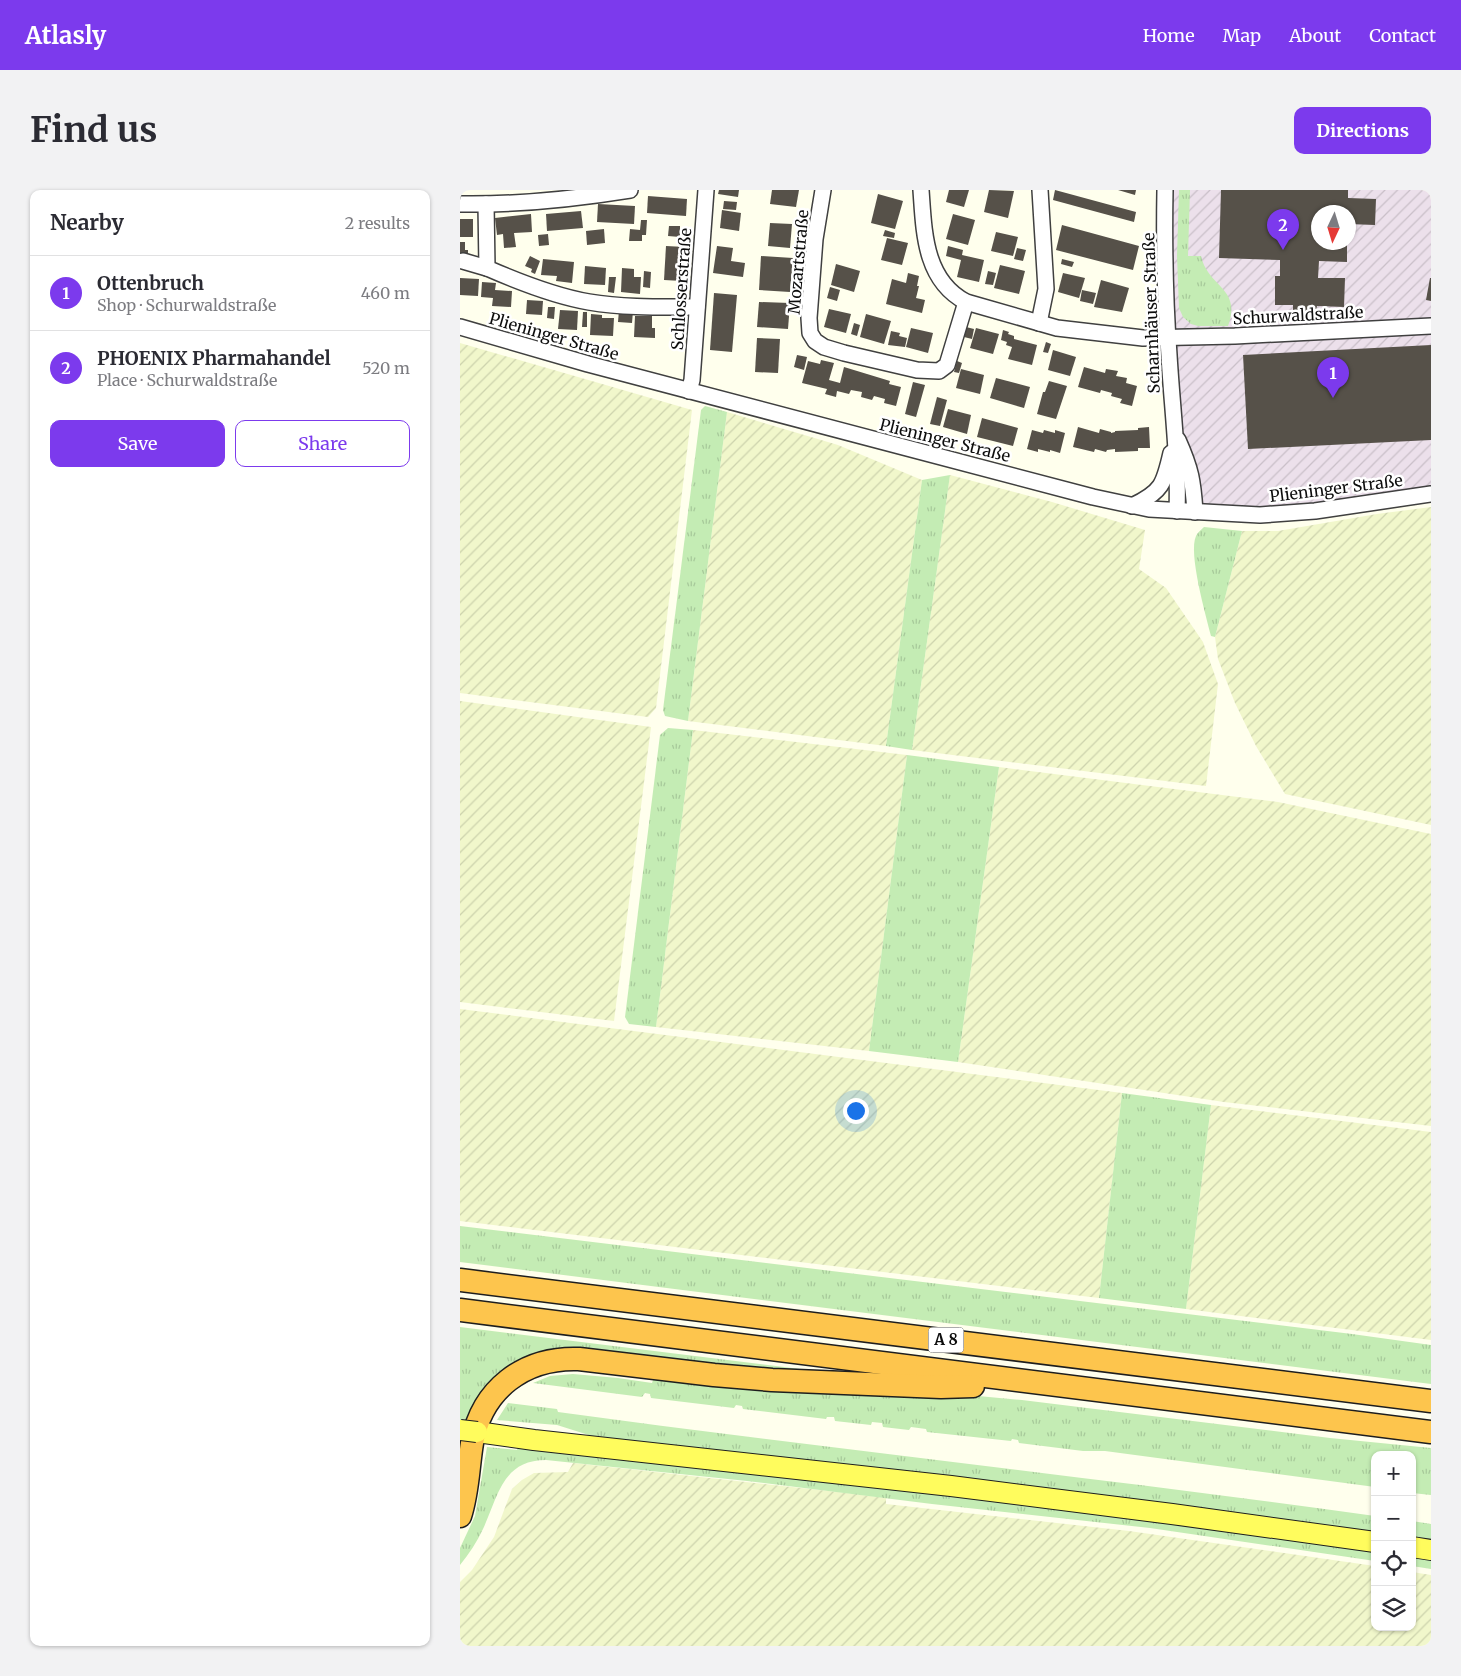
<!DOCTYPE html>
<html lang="en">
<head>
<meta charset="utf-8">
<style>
	:root { --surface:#fff; --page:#f2f2f3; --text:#2b2b33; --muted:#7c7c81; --line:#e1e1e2; --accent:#7c3aed }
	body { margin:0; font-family:Merriweather,serif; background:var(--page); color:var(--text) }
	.controls { position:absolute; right:15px; bottom:15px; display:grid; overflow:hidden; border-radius:10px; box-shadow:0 1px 4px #0004 }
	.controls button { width:45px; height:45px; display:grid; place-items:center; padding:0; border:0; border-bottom:1px solid var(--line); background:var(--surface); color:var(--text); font:25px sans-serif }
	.compass { position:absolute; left:851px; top:15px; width:45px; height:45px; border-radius:50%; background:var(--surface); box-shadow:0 1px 4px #0004; rotate:184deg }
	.you { position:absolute; left:395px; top:920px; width:18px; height:18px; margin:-12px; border:4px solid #fff; border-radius:50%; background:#1a73e8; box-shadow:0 0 0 8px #1a73e833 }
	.badge { display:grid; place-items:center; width:32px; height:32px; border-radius:50%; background:var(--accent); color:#fff; font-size:16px; font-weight:700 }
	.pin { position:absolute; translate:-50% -41px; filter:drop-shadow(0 1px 2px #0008) }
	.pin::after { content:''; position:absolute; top:26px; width:18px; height:15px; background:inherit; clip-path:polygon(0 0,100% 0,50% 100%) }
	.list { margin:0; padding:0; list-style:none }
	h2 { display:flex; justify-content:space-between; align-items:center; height:65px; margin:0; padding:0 20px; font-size:21px }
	h2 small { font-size:16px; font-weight:400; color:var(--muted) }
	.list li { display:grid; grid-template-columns:32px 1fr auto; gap:15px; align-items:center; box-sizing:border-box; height:75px; padding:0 20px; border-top:1px solid var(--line) }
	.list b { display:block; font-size:19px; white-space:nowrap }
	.list p { margin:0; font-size:16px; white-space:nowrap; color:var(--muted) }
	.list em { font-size:16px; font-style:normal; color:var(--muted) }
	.actions { display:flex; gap:10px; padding:15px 20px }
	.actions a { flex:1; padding:11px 0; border:1px solid var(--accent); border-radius:10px; text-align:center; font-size:18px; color:var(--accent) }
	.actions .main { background:var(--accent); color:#fff }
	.icon { flex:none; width:28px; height:28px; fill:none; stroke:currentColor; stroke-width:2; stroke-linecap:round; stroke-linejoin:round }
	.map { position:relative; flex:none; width:971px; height:1456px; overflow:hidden; border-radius:10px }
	header { display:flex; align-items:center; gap:30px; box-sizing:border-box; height:70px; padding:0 25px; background:var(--accent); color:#fff }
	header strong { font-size:24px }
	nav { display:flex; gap:28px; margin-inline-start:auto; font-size:18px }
	.intro { display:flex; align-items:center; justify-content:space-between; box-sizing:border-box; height:120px; padding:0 30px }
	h1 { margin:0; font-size:35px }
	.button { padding:12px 22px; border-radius:10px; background:var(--accent); color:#fff; font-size:18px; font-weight:700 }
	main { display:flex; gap:30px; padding:0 30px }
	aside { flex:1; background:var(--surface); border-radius:10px; box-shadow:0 1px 4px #0004 }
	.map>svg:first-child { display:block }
	.industrial { fill:url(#industrial-furrows); fill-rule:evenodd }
	.farmland { fill:url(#farmland-furrows) }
	.grass { fill:url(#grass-tufts) }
	.building { fill:#565149 }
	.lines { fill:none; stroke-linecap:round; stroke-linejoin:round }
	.minor-casing { stroke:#404040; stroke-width:18 }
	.major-casing { stroke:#1e1e1e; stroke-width:22 }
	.highway-casing { stroke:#1e1e1e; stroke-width:25 }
	.minor { stroke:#fff; stroke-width:15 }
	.major { stroke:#fffc5d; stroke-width:20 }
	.highway { stroke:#fdc54d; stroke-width:22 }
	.major-bridge-casing { stroke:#1e1e1e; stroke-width:22; stroke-linecap:butt }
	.major-bridge { stroke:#fffc5d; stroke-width:20 }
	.labels { text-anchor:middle; stroke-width:5; stroke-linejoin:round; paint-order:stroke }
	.shield { fill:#fff; stroke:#565656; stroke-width:1 }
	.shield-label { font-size:15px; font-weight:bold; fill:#0d0d0d }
	.street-label { font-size:16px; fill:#0d0d0d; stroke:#fff }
</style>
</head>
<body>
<header>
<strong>Atlasly</strong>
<nav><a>Home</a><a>Map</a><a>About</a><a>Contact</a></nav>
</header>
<div class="intro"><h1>Find us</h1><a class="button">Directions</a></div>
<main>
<aside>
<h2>Nearby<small>2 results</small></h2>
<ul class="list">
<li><span class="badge">1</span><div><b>Ottenbruch</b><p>Shop · Schurwaldstraße</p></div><em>460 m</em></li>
<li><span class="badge">2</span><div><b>PHOENIX Pharmahandel</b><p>Place · Schurwaldstraße</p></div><em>520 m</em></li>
</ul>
<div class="actions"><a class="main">Save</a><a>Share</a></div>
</aside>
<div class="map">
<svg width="971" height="1456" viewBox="0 0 971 1456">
	<defs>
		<pattern id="industrial-furrows" width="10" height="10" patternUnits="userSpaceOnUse" patternTransform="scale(1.25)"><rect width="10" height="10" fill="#ece0eb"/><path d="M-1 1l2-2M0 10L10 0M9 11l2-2" fill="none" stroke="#c9bfc8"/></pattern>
		<pattern id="farmland-furrows" width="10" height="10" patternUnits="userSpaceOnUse" patternTransform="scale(1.25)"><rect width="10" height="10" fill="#f1f7cb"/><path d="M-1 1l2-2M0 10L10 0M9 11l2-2" fill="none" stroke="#cdd3ad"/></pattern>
		<pattern id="grass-tufts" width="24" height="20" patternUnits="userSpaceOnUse" patternTransform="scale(1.25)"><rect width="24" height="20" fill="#c4ecb4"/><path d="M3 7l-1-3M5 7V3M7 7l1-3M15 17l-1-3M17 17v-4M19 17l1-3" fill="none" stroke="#a7c99a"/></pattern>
	</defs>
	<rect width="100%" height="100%" fill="#ffffed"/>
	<path class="industrial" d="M705 0H971V304L855 321H717ZM858 22H888V52H858Z"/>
	<g class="farmland">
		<path d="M0 153 232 220 196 518 188 527 0 503Z"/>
		<path d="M267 222 378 255 462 290 426 556 228 531Z"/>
		<path d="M490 285 592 312 685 340 679 379 706 398 743 452 758 494 746 596 452 560Z"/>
		<path d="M971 317V635L825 604 796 556 775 513 758 469 755 447 782 341H818L917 324Z"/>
		<path d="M0 511 191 537 154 831 0 812Z"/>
		<path d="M233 540 447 565 409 861 196 837Z"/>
		<path d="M539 577 818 612 971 644V936L764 912 498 872Z"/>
		<path d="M0 819 662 903 639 1108 0 1031Z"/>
		<path d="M751 915 971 942V1150L726 1119Z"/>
		<path d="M113 1273 378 1302 426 1308V1314L669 1341 915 1376V1437H952V1382L971 1385V1456H0V1392L12 1380 34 1347 52 1299 62 1290 74 1283 108 1282Z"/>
	</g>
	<g class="grass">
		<path d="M719 0H730L728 66H741C748 98 782 97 768 136H738L731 134 723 127 719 118 717 66Z"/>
		<path d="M245 216 267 222 228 531 205 526 203 520 241 220Z"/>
		<path d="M490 285 452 560 426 556 462 290Z"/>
		<path d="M744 337 782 341 755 447 751 446C746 426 728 363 736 346 737 343 741 340 744 337Z"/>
		<path d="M208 538 233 540 196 837 169 834 165 827 200 545Z"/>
		<path d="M447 565 539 577 498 872 409 861Z"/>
		<path d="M662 903 751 915 726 1119 639 1108Z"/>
		<path d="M0 1036 892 1144 971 1155V1194L0 1072Z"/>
		<path d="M0 1137 348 1180 347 1184 127 1161 44 1184 0 1302Z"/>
		<path d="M113 1184 158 1188 192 1193 195 1184 497 1204 562 1210 870 1248 971 1258V1305L952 1303V1265H915V1297L645 1261H623L559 1253 558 1250 552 1249 551 1251 467 1242 466 1239 451 1237 449 1240 423 1237 422 1233 412 1232 411 1235 375 1231 374 1227H367L366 1229 283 1219 282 1216 276 1215 274 1218 191 1208 190 1204 185 1203 182 1207 73 1193 90 1186Z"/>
		<path d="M48 1213 97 1219 98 1222C370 1259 643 1288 915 1326V1343L135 1247 97 1235 37 1230Z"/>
		<path d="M27 1257 57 1260 58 1257 381 1291 915 1359V1371L690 1338 472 1314 287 1291 86 1270C42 1270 38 1307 23 1339 17 1352 9 1364 0 1375V1358L15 1326Z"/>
		<path d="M952 1331 971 1334V1351L952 1349Z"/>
		<path d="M952 1365 971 1367V1379L952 1376Z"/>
	</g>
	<g class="building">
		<path d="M259 0H279L278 7 258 4Z"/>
		<path d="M312 0H339L336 17 310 14Z"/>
		<path d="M489 0H509L504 17 486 12Z"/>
		<path d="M529 0 554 1 548 28 524 22Z"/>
		<path d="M595 0 676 22 674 32 593 10Z"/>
		<path d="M658 0H676L675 5Z"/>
		<path d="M761 0H888V8L916 9 915 35 888 34V22H858V52H887V72L859 71 858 88H885L884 117 857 116 856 121H833V115H815V86H820V70L759 68Z"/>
		<path d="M418 4 443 11 435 39 411 33Z"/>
		<path d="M188 6 227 9 226 26 187 23Z"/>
		<path d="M264 11 277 12 276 20 263 19Z"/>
		<path d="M138 14 175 16 174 34 137 32Z"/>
		<path d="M262 20 281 23 279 41 260 38Z"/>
		<path d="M121 21 123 38 87 41 86 24Z"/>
		<path d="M71 24 72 42 54 43 56 57 44 58 43 44 37 45 35 28Z"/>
		<path d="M493 24 515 30 508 55 486 49Z"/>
		<rect x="0" y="29" width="13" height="18"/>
		<path d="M181 30H187L186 45H182V51H169L170 39 180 40Z"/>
		<path d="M310 33 332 34 330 58 308 56Z"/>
		<path d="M602 35 679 56 673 80 596 60Z"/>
		<path d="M209 36H220V47L208 46Z"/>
		<path d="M144 39 145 53 127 55 126 41Z"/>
		<path d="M425 40 435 43 434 48 423 46Z"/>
		<path d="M536 42 558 47 553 66 531 61Z"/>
		<path d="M88 44 89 55 79 56 78 45Z"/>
		<path d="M427 48 448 53 442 75 421 70Z"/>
		<path d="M0 52H5V60H8V66L0 65Z"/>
		<path d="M206 56 225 57 222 91 204 90Z"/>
		<path d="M257 56 273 58 271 71 285 73 283 87 253 83Z"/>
		<path d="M488 56 503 60 502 65 524 70 519 92 497 87 501 70 486 66Z"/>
		<path d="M557 58 566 60 563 71 554 69Z"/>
		<path d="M70 66 80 71 75 84 71 82 72 79 65 76Z"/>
		<path d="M301 66 333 68 330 102 299 100Z"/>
		<path d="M83 69 114 72 112 93 96 91 97 86 81 85Z"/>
		<path d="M602 69 614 72 612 77 601 74Z"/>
		<path d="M376 74 400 81 394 102 371 95Z"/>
		<path d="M540 75 565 81 559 104 534 98Z"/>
		<path d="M125 76 146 78 145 95 124 94Z"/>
		<path d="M162 78 174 79V87H181L180 104 161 102Z"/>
		<path d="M184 81 191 82 190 98 183 97Z"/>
		<path d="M528 81 536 83 533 95 525 94Z"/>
		<path d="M448 83 459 86 457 96H459L456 108 465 110 462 123 426 114 432 89 446 93Z"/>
		<path d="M603 83 625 88 619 108 598 102Z"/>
		<path d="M149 87H156L154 103 148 102Z"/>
		<path d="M0 88 19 89 18 106 0 105Z"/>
		<path d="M970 88H971V111L966 110Z"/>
		<path d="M641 90 669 98 662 122 634 117Z"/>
		<path d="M22 92 36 93 35 100 52 101 51 117 32 116 33 108 21 107Z"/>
		<path d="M370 97 380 100 377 111 367 108Z"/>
		<path d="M622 100 636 103 633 114 620 111Z"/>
		<path d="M254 103 277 105 272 162 250 160Z"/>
		<path d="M67 110 83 111 82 125 66 124Z"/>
		<path d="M299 112 330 113 328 139 297 137Z"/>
		<path d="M88 117H95L94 129 87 128Z"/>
		<path d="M369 119 391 124 386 143 364 137Z"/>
		<path d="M100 120 118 121 117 140 98 139Z"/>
		<path d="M159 120 173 121 172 133 158 132Z"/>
		<path d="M123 122H127V137H122Z"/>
		<path d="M131 124 142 125V128H154L153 146 130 145Z"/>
		<path d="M406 124 431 131 424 154 400 147Z"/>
		<path d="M175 126H192V138H195V148L174 147Z"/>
		<path d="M394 133 400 135 397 146 391 144Z"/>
		<path d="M506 137 514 139 512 149 504 147Z"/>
		<path d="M451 138 473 143 468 163 446 157Z"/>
		<path d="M516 138 539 144 533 164 510 158Z"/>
		<path d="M543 140 549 142 548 144 554 146V149L577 155 572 175 548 169 552 157 546 155 547 152 541 150Z"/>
		<path d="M431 141 440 143 439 146 447 148 445 157 428 155Z"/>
		<path d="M297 148 320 149 318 183 295 182Z"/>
		<path d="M586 152 591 154 588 163 583 162Z"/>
		<path d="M971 155V250L788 259 783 165Z"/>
		<path d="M593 160 616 167 610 186 588 180Z"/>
		<path d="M337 165 347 167 344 180 334 177Z"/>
		<path d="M361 170 374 173 369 190 380 193 384 177 430 191 429 194 441 197 436 216 424 213 425 209 414 206 412 210 401 207 402 202 391 200 389 204 377 201 376 207 365 204 367 199 342 193 348 171 360 174Z"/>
		<path d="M497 171 502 173 499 183 494 182Z"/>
		<path d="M624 177 645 183 646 179 658 181 656 186 667 188 666 193 677 196 672 216 660 213 662 209 651 206 652 203 641 200 640 203 618 197Z"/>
		<path d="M501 179 524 185 520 204 496 198Z"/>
		<path d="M536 188 570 197 564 218 530 208Z"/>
		<path d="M589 191 607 196 596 229 577 224 583 202H585Z"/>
		<path d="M453 192 465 195 456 227 445 224Z"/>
		<path d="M477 207 487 210 480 236 470 234Z"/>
		<path d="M488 219 511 225 507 244 483 237Z"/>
		<path d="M522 228 558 238 553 256 517 247Z"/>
		<path d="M618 237 639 243 640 239 651 242V243L655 242V241L678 240V238L689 237 690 258H678V261L655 262V259L647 260 646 262 635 259 634 262 613 257Z"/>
		<path d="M572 240 583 243 584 240 595 243V240L605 243 600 263 590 260V262L578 259V262L567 259Z"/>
	</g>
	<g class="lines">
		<g class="minor-casing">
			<g id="minor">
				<path d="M363 0 355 49 349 128 350 143 355 151 364 157 384 163 457 180 479 181 487 175 506 112"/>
				<path d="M461 0C464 41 464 90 506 112L597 138 683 148 775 146 971 136"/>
				<path d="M705 0C704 55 705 110 709 165 712 217 719 269 717 321"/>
				<path d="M0 14C57 15 114 9 170 0"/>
				<path d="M26 14 27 78C59 92 94 106 129 112 165 118 201 117 237 117"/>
				<path d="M3 71 27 78"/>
				<path d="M579 133 586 99 580 0"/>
				<path d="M0 137 128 174 633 307 689 319 800 325 855 321 971 304"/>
				<path d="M229 201 232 190 246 0"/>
				<path d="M718 250C731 279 733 291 735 322"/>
				<path d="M672 316C702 302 704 294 711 263"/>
			</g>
		</g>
		<g class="major-casing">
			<g id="major">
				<path d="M17 1242 74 1250 491 1296 712 1324 915 1352"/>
				<path d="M952 1357 971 1360"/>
			</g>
		</g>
		<g class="highway-casing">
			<g id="highway">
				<path d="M0 1090 971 1211"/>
				<path d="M0 1120 971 1242"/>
				<path d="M0 1326C8 1302 8 1277 12 1253 22 1199 64 1167 119 1169L254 1185 312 1190 481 1197 513 1196"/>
			</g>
		</g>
		<use href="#minor" class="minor"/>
		<use href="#major" class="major"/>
		<use href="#highway" class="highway"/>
		<g class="major-bridge-casing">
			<path id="major-bridge" d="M0 1240 17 1242"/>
		</g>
		<use href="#major-bridge" class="major-bridge"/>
	</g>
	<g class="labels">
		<rect class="shield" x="468.5" y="1137.5" width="35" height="25" rx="4"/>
		<g class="shield-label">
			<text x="486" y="1155">A 8</text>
		</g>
		<g class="street-label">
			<text transform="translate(338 72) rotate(-85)" y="6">Mozartstraße</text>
			<text transform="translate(221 99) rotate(-86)" y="6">Schlosserstraße</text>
			<text transform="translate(691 123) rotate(-92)" y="6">Scharnhäuser Straße</text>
			<text transform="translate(838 125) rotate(-3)" y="6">Schurwaldstraße</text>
			<text transform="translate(94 146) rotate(16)" y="6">Plieninger Straße</text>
			<text transform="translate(485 250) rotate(14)" y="6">Plieninger Straße</text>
			<text transform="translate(876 298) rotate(-7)" y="6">Plieninger Straße</text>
		</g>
	</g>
</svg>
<div class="controls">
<button>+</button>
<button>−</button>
<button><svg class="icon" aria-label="locate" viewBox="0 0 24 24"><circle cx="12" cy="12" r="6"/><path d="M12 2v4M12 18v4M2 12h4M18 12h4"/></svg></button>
<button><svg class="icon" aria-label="layers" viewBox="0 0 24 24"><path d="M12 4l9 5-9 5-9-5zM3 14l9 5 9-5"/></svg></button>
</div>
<svg class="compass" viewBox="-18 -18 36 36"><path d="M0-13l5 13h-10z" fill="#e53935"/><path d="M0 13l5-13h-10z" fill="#7c7c81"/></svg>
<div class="you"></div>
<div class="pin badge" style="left:873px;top:208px">1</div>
<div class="pin badge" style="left:823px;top:60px">2</div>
</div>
</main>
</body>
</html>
